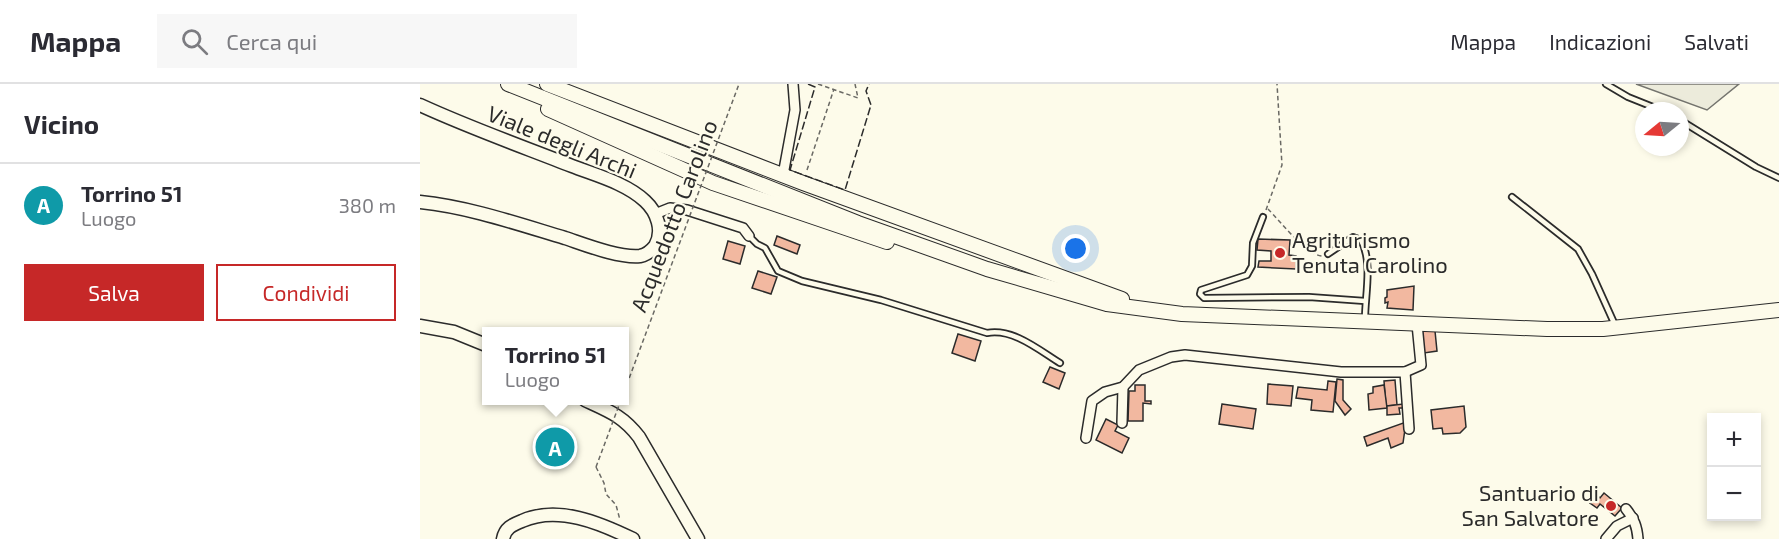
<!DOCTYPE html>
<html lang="it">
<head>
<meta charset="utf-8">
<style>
	:root { --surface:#fff; --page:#f7f7f7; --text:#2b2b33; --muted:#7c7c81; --line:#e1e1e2; --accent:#c62828 }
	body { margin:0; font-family:"Exo 2",sans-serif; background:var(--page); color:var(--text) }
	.controls { position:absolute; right:18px; bottom:18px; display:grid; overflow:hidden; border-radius:0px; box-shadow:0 3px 9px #0003 }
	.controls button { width:54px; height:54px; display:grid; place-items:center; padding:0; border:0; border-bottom:2px solid var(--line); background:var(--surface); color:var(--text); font:30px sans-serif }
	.compass { position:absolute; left:1215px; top:18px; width:54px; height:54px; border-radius:50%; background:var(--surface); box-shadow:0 3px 9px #0003; rotate:252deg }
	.you { position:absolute; left:656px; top:165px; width:21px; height:21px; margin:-15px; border:4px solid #fff; border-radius:50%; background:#1a73e8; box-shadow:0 0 0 9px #1a73e833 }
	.badge { display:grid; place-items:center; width:39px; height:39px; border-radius:50%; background:var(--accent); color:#fff; font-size:20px; font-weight:700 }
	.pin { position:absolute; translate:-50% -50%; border:3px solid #fff; box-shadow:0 2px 6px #0006 }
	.popup { position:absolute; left:62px; top:243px; width:147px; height:78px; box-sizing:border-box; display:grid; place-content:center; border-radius:0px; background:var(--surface); filter:drop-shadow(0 2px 4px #0005); font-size:20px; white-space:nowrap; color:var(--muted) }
	.popup b { font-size:22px; color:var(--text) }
	.popup::after { content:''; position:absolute; left:50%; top:100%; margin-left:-12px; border:12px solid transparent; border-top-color:var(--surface) }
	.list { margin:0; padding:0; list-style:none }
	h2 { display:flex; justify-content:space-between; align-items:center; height:78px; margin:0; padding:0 24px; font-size:26px }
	h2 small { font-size:20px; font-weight:400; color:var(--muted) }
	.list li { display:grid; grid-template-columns:39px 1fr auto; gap:18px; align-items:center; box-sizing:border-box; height:84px; padding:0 24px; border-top:2px solid var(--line) }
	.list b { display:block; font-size:22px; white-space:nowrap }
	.list p { margin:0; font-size:20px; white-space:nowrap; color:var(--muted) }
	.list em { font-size:20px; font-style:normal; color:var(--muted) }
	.actions { display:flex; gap:12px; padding:18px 24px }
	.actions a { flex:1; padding:14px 0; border:2px solid var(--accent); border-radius:0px; text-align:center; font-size:21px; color:var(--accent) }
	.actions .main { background:var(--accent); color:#fff }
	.icon { flex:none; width:33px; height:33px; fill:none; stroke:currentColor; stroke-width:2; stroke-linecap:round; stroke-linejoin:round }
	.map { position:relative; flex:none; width:1359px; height:455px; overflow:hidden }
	header { display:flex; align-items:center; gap:36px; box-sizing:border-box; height:84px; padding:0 30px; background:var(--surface); border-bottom:2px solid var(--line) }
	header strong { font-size:28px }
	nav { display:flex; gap:33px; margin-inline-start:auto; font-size:21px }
	.search { width:420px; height:54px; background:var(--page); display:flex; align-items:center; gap:15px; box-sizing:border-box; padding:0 21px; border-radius:0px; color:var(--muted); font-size:22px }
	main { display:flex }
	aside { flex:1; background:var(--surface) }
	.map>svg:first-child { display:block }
	.green { fill:#ecebdb; stroke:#74746e; stroke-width:1.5 }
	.building { fill:#f2b8a0; stroke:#2b2b2b; stroke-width:1.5 }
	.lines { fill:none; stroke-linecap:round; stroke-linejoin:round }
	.lane-casing { stroke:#2b2b2b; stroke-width:8 }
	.street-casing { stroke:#2b2b2b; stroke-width:12 }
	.secondary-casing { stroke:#2b2b2b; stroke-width:15 }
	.primary-casing { stroke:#2b2b2b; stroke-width:16 }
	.path { stroke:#6a6964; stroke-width:1.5; stroke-dasharray:4.5 3; stroke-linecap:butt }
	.lane { stroke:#fdfbea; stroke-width:4.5 }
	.street { stroke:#fdfbea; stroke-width:9 }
	.secondary { stroke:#fdfbea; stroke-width:12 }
	.primary { stroke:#fdfbea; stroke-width:14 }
	.path-bridge { stroke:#6a6964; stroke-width:1.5; stroke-dasharray:4.5 3; stroke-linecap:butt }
	.fence { stroke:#2b2b2b; stroke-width:1.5; stroke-dasharray:8 3; stroke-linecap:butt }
	.poi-dot { fill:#c62828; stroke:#fdfbea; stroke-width:2 }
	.labels { text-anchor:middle; stroke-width:4.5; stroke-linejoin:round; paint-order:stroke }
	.street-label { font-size:22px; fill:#2b2b2b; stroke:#fdfbea }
	.poi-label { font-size:22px; fill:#2b2b2b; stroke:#fdfbea; text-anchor:start }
</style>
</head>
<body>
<header>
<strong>Mappa</strong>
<div class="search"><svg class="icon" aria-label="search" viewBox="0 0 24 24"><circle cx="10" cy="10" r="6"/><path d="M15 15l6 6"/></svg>Cerca qui</div>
<nav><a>Mappa</a><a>Indicazioni</a><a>Salvati</a></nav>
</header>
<main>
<aside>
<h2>Vicino<small></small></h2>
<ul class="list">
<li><span class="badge" style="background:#0f9aa8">A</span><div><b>Torrino 51</b><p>Luogo</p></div><em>380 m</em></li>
</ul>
<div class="actions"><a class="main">Salva</a><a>Condividi</a></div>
</aside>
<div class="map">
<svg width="1359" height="455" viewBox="0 0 1359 455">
	<rect width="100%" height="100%" fill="#fdfbea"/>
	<path class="green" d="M1216 0H1319L1287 26Z"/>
	<g class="building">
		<path d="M357 152 380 161 377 170 354 161Z"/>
		<path d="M838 155 870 156 869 171 876 172V185L838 183 839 177H851V167L837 166Z"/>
		<path d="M308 157 325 162 320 180 303 175Z"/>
		<path d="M338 187 357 193 351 210 332 204Z"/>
		<path d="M994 202 993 226 967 224 968 218 965 219V214L967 213V206Z"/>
		<path d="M1002 247H1015L1017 267 1004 269Z"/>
		<path d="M538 250 561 257 555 277 532 269Z"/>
		<path d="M630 283 645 289 639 305 623 298Z"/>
		<path d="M917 295 923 296V316L931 325 925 331 915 317Z"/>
		<path d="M975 296 977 321 966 322 964 297Z"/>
		<path d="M908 297 916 298 913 328 891 326 892 316 876 314 878 303 907 306Z"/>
		<path d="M848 300 873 302 871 322 847 320Z"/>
		<path d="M715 301H725V317H731V320L723 319V337H708L709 307H715Z"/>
		<path d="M964 301 967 324 949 326 948 310 953 309V303Z"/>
		<path d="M802 320 836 325 833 345 799 340Z"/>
		<path d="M983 320V324H979L980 330 967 331V322Z"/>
		<path d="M1044 322 1046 343 1040 349 1023 350 1022 344 1013 345 1011 326Z"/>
		<path d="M686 335 698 341 695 347 709 354 702 369 676 356Z"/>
		<path d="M986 338 983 359 971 364 968 354 947 362 944 353Z"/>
		<path d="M1184 409 1202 424 1195 432 1180 420 1177 424 1170 419 1177 411 1180 414Z"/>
	</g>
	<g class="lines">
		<g class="lane-casing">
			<g id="lane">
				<path d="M1186 0 1208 13 1243 27"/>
				<path d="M1260 36 1336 83 1359 94"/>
				<path d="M1092 113 1158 165 1172 190 1195 241"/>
				<path d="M843 133 833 159 832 182 827 191 781 206 780 210 784 214 889 213 945 217"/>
				<path d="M329 152 337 160 345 164 358 187 382 197 461 216 567 249C593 244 619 266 640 279"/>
				<path d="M908 170 933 153 941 156C953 178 945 211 945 235"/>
			</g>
		</g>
		<g class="street-casing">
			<g id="street">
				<path d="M363 91 375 26 373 0"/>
				<path d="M235 130 250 124 267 126 323 144 329 152"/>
				<path d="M985 288 989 345"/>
				<path d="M702 339 703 303"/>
				<path d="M666 354 672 317 685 308 703 303 719 286 751 273 765 271 921 288H985L1001 281 997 240"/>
				<path d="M1206 425C1214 435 1217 442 1218 455"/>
				<path d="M1186 455 1197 442 1213 434"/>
			</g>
		</g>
		<g class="secondary-casing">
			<g id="secondary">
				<path d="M0 21C50 44 101 62 152 82 175 91 206 99 225 117 237 128 244 147 235 162 231 167 226 171 220 172 199 174 166 161 145 154 98 140 49 123 0 118"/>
				<path d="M0 242 34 248 66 261"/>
				<path d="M165 316C189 327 203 332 219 353L278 455"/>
				<path d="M83 455C85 444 92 441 102 437 138 421 180 439 213 455"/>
			</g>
		</g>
		<g class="primary-casing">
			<g id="primary">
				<path d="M88 0 438 139 567 185 687 220 762 230 1127 245H1183L1359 226"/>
				<path d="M127 0 383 99 702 215"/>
				<path d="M128 25 293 99 467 158"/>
			</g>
		</g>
		<g class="path">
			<path d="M398 0 438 14 435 0"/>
			<path d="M387 86 414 5"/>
			<path d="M848 125C861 138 886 171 902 172"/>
			<path d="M846 126 862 81 857 0"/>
			<path d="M176 383 184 399 186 410 196 421 200 436"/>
		</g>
		<use href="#lane" class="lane"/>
		<use href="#street" class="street"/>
		<use href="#secondary" class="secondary"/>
		<use href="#primary" class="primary"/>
		<g class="path-bridge">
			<path d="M204 308 319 0"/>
			<path d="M176 383 201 316"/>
		</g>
		<path class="fence" d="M388 0 395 3 370 86 425 106 451 21 446 7 449 0"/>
	</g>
	<g class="poi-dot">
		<circle cx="860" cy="169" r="6"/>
		<circle cx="1191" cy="422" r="6"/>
	</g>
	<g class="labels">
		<g class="street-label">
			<text transform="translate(142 58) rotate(22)" y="8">Viale degli Archi</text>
			<text transform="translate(254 132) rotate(-69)" y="8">Acquedotto Carolino</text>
		</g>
		<g class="poi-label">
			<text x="872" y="164">Agriturismo<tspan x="872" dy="25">Tenuta Carolino</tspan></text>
			<text x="1179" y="417" text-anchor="end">Santuario di<tspan x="1179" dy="25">San Salvatore</tspan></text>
		</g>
	</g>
</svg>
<div class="controls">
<button>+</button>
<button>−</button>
</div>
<svg class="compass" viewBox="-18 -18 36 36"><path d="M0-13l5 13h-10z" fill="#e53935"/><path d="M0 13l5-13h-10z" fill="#7c7c81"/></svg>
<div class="you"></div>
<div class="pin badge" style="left:135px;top:363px;background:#0f9aa8">A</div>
<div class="popup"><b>Torrino 51</b>Luogo</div>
</div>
</main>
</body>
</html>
